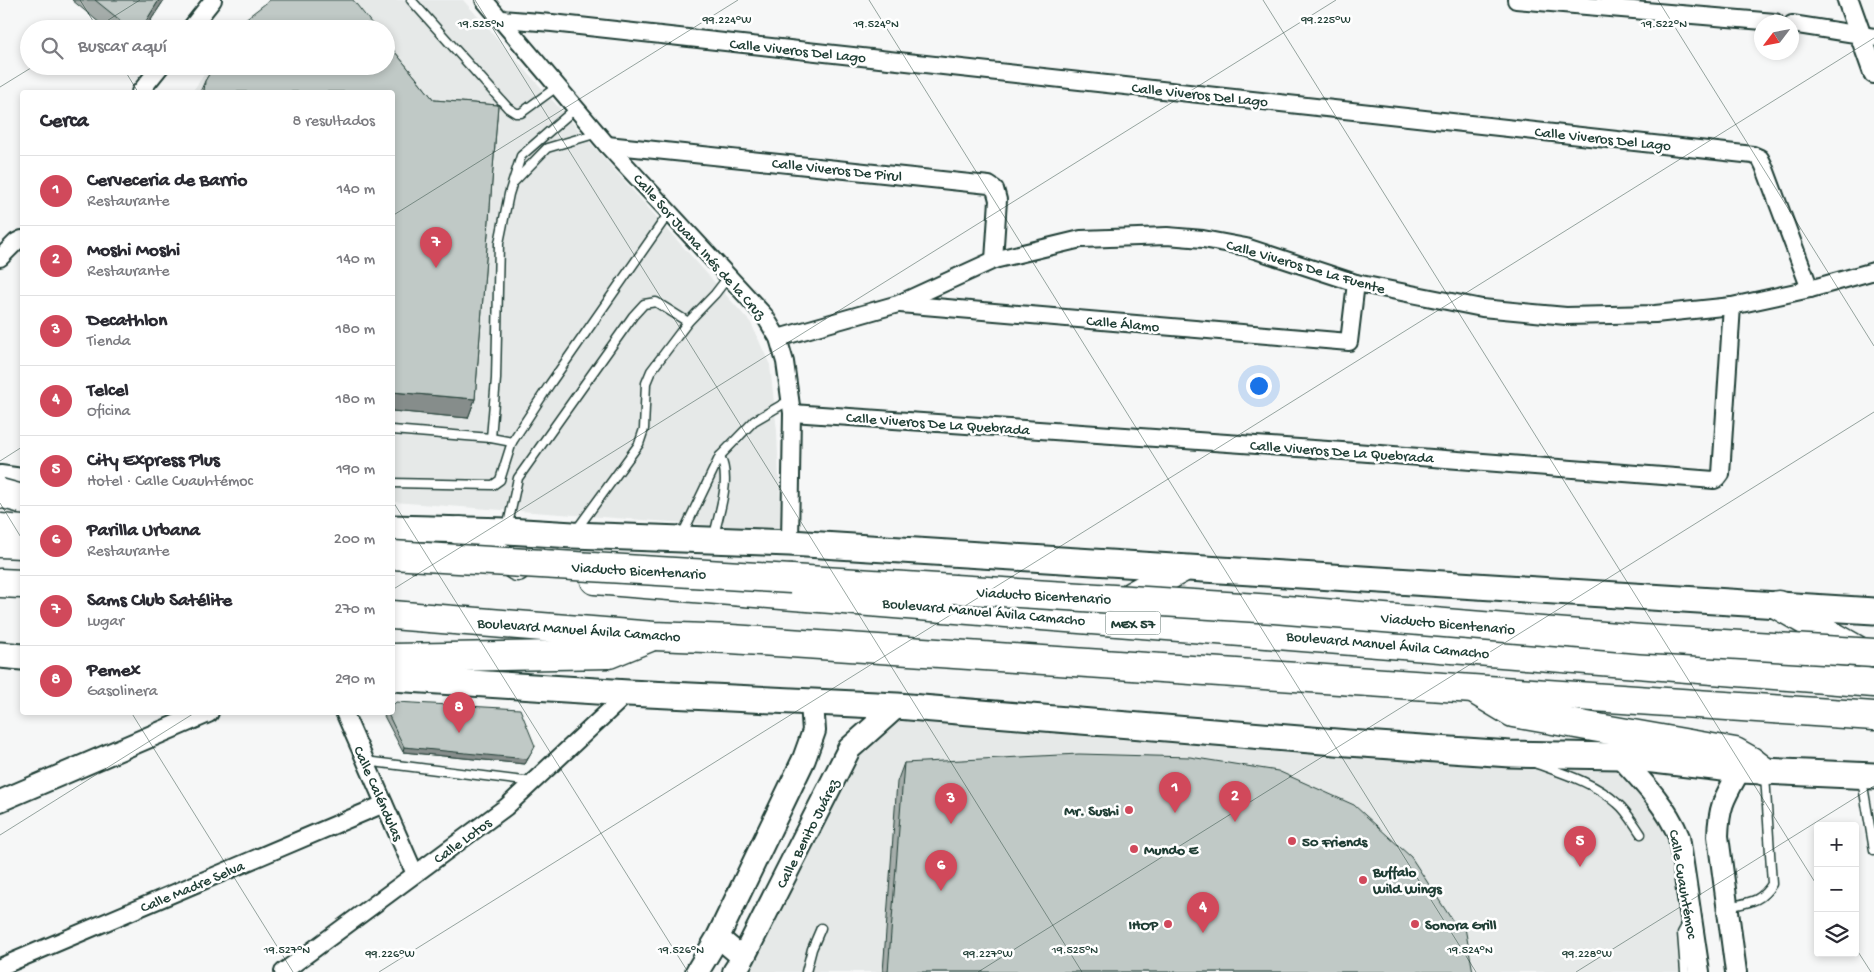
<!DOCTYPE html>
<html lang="es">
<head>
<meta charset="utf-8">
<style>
	:root { --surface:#fff; --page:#f2f2f3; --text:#2b2b33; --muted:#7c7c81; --line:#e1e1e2; --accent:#d1495b }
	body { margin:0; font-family:"Gochi Hand",sans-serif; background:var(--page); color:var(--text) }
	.controls { position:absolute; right:15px; bottom:15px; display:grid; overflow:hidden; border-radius:5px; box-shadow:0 2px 8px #0003 }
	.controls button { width:45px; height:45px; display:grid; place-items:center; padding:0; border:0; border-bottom:1px solid var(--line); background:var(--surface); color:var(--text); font:25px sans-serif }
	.compass { position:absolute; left:1754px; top:15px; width:45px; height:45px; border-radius:50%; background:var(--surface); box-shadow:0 2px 8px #0003; rotate:238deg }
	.you { position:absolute; left:1258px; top:385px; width:18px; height:18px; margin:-12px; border:4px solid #fff; border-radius:50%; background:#1a73e8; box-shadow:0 0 0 8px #1a73e833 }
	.badge { display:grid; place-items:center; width:32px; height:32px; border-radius:50%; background:var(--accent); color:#fff; font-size:16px; font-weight:700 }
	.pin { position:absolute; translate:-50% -41px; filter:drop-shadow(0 1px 2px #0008) }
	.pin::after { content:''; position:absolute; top:26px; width:18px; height:15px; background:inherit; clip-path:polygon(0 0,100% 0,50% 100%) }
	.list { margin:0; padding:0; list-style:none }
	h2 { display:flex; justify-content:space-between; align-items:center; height:65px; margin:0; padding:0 20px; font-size:21px }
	h2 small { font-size:16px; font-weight:400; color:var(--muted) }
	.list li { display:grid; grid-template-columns:32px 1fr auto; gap:15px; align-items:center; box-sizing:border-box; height:70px; padding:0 20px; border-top:1px solid var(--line) }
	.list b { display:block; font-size:19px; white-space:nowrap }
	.list p { margin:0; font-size:16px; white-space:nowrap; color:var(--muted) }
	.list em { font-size:16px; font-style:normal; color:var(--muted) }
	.icon { flex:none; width:28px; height:28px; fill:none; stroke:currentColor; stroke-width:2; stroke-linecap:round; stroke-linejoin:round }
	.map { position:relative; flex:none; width:1874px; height:972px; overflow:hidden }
	.search { position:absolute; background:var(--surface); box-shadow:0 2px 8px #0003; left:20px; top:20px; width:375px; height:55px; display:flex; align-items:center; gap:12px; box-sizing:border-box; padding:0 18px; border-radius:28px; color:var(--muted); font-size:19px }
	.panel { position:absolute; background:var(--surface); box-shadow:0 2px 8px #0003; left:20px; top:90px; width:375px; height:625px; border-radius:5px }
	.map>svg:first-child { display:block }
	.built { fill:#e6e9e8 }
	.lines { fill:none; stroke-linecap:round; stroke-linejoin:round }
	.service-casing { stroke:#1f3d34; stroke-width:11 }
	.minor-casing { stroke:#1f3d34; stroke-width:20 }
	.tertiary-casing { stroke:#1f3d34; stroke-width:24 }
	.secondary-casing { stroke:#1f3d34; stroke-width:26 }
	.primary-casing { stroke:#1f3d34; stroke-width:29 }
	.trunk-casing { stroke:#1f3d34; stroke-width:31 }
	.motorway-casing { stroke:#1f3d34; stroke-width:31 }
	.service { stroke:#fff; stroke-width:8 }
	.minor { stroke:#fff; stroke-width:16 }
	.tertiary { stroke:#fff; stroke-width:20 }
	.secondary { stroke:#fff; stroke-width:22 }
	.primary { stroke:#fff; stroke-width:25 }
	.trunk { stroke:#fff; stroke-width:28 }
	.motorway { stroke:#fff; stroke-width:28 }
	.motorway-bridge-casing { stroke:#1f3d34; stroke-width:31; stroke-linecap:butt }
	.motorway-bridge { stroke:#fff; stroke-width:28 }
	.wall { fill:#a5adaa; stroke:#1f3d34 }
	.shaded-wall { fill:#868d8b; stroke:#1f3d34 }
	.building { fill:#c0c9c6; stroke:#1f3d34 }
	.ticks { fill:none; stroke:#1f3d34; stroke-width:1; stroke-opacity:0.45 }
	.poi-dot { fill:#d1495b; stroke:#fff; stroke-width:2 }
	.labels { text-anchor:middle; stroke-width:5; stroke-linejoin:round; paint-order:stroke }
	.shield { fill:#fff; stroke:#627771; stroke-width:1 }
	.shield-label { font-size:14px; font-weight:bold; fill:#1f3d34 }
	.street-label { font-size:15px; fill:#1f3d34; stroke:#fff }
	.poi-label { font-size:15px; font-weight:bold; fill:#1f3d34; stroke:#fff; text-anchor:start }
	.ticks-label { font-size:12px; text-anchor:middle; fill:#1f3d34; stroke:#fff; stroke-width:5; stroke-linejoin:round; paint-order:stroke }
</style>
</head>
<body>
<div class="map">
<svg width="1874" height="972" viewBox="0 0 1874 972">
	<rect width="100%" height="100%" fill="#f6f7f7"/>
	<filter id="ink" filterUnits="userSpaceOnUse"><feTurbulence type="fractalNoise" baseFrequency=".02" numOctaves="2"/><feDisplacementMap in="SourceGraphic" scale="10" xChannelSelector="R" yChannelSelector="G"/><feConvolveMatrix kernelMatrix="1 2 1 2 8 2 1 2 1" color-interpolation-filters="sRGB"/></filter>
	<g filter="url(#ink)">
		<g class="built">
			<path d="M270 0H463L751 323 770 365 777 431 781 530 393 502 392 92H192L210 66H386V29H236L239 23Z"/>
			<path d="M897 706 1619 756 1672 819 1699 972H734L849 749Z"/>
		</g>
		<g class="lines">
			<g class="service-casing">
				<g id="service">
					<path d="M411 0 508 108 516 113H521L558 86"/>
					<path d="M514 182 547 148 598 133"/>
					<path d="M392 430 491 438 496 379 499 243 509 194 521 156 576 108"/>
					<path d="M491 438 512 442 550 384 669 213"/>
					<path d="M392 483 493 485 500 480 512 442"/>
					<path d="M507 529 518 478 633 316 644 304 656 302 688 322"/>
					<path d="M577 529 639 444 644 429 646 383 651 371 688 322 715 294 728 277"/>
					<path d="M682 535 720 456 754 421 790 400"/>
					<path d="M714 536C719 511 732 480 720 456"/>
					<path d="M365 761 532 782"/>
					<path d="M1537 764C1565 774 1595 783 1617 803 1627 811 1634 824 1641 834"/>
					<path d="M1862 780 1874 850"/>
					<path d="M1728 907C1749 902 1760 903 1772 884L1765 775"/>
					<path d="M806 972 812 949 821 928"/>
					<path d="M1685 972 1682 933 1687 924"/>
				</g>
			</g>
			<g class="minor-casing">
				<g id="minor">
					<path d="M484 0 607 145 764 315 778 338 785 362 792 413 790 543"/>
					<path d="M1516 0 1775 22"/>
					<path d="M501 19 552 23 1753 155 1760 158 1764 166 1810 289"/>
					<path d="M1792 24 1874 37"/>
					<path d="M190 29 213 0"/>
					<path d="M140 92 161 66"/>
					<path d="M607 145 989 185 995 189 998 200 994 260"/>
					<path d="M0 258 16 242 22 239"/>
					<path d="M900 304 1349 342 1356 283"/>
					<path d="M778 338 898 304 994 260 1081 239 1167 236 1203 239 1246 247 1356 283 1482 308 1566 316 1655 314 1732 306 1810 289 1874 271"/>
					<path d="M792 413 1342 451 1714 480 1718 478 1721 474 1732 306"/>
					<path d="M344 712 415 874"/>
					<path d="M0 967 384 804"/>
					<path d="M283 972 506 807 628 693"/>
				</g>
			</g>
			<g class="tertiary-casing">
				<g id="tertiary">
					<path d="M1848 0 1874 73"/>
					<path d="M1619 756C1642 781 1666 805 1679 837L1699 972"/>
					<path d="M0 801 208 712"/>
					<path d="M718 937 743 958"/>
					<path d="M1736 972 1718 836C1719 804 1725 797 1740 770"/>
				</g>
			</g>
			<g class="secondary-casing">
				<g id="secondary">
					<path d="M0 477 22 480"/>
					<path d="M697 972 718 937 804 759 814 731 812 703"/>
					<path d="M734 972 743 958 849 749 897 706"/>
				</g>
			</g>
			<g class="primary-casing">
				<g id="primary">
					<path d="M392 528 507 531 573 535 790 543 1874 611"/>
					<path d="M0 655 22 657"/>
					<path d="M392 678 628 693 897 706 1348 743 1510 754 1619 756 1740 770 1874 776"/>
				</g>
			</g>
			<g class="trunk-casing">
				<g id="trunk">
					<path d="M460 531 517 567"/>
					<path d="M0 543 22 544"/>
					<path d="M595 580 1874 683"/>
					<path d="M0 583 22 584"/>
					<path d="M1115 605 1181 569"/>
					<path d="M1778 605 1866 655"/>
					<path d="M392 615 654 636 731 639 1874 716"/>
					<path d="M392 658 609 654 648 638"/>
					<path d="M1478 692 1513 713 1735 752 1751 761 1764 771"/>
				</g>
			</g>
			<g class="motorway-casing">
				<g id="motorway">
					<path d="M0 528 22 530"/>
					<path d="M791 579 954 589"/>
				</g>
			</g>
			<use href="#service" class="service"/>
			<use href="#minor" class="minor"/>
			<use href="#tertiary" class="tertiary"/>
			<use href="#secondary" class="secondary"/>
			<use href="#primary" class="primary"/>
			<use href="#trunk" class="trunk"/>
			<use href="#motorway" class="motorway"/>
			<g class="motorway-bridge-casing">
				<g id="motorway-bridge">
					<path d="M0 493 22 499"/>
					<path d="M392 555 791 579"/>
					<path d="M954 589 1274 609 1641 639 1874 653"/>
				</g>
			</g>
			<use href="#motorway-bridge" class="motorway-bridge"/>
		</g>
		<g class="wall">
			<path d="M72 0H164L145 29H107Z"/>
			<path d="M386 41 434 100 498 105 475 399 468 418 392 411V92H200L205 81 214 66H386Z"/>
			<path d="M386 712H392L535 746 533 750 525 764 403 752 384 716Z"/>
			<path d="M904 763 1473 972H883L897 782Z"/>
		</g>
		<g class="shaded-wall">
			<path d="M159 0H164L145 29H141Z"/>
			<path d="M392 392 475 399 468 418 392 411Z"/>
			<path d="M535 746 533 750 525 764 403 752 404 747Z"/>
		</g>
		<g class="building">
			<path d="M95 0H159L141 29H131Z"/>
			<path d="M270 0H353L376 29H238L244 20Z"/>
			<path d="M386 41 434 100 498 105 475 399 392 392V92H204L205 81 214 66H386Z"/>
			<path d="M396 702 520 709 535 746 527 759 404 747 387 712H392V706Z"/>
			<path d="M1079 754 1190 757 1278 771 1354 805 1411 857 1454 923 1464 922 1473 972H888L904 763Z"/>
		</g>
	</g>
	<path class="ticks" d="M80 0 98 29M475 0 1082 972M869 0 1476 972M1263 0 1818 887M1658 0 1874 346M94 29 140 0M122 66 138 92M0 87 34 66M392 216 738 0M0 461 22 447M392 500 688 972M0 503 22 539M392 590 1336 0M131 712 293 972M0 835 196 712M1855 947 1871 972M379 972 1874 38M978 972 1874 412M1576 972 1874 786"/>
	<g class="poi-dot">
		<circle cx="1129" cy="810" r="5"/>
		<circle cx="1292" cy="841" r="5"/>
		<circle cx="1134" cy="849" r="5"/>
		<circle cx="1363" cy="880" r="5"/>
		<circle cx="1168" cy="924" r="5"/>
		<circle cx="1415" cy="924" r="5"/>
	</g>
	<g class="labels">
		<rect class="shield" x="1105.5" y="611.5" width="55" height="23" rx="4"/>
		<g class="shield-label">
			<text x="1133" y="628">MEX 57</text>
		</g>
		<g class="street-label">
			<text transform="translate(798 50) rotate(6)" y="5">Calle Viveros Del Lago</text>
			<text transform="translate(1200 94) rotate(6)" y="5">Calle Viveros Del Lago</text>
			<text transform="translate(1603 138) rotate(6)" y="5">Calle Viveros Del Lago</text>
			<text transform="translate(837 169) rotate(6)" y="5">Calle Viveros De Pirul</text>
			<text transform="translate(700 246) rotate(48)" y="5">Calle Sor Juana Inés de la Cruz</text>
			<text transform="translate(1306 266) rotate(16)" y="5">Calle Viveros De La Fuente</text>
			<text transform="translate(1123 323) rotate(5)" y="5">Calle Álamo</text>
			<text transform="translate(938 423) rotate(4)" y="5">Calle Viveros De La Quebrada</text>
			<text transform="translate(1342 451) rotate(4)" y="5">Calle Viveros De La Quebrada</text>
			<text transform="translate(639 570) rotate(3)" y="5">Viaducto Bicentenario</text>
			<text transform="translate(1044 595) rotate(3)" y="5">Viaducto Bicentenario</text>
			<text transform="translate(984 611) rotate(5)" y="5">Boulevard Manuel Ávila Camacho</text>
			<text transform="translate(1448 623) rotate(5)" y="5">Viaducto Bicentenario</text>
			<text transform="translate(579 629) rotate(4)" y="5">Boulevard Manuel Ávila Camacho</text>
			<text transform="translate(1388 644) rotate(5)" y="5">Boulevard Manuel Ávila Camacho</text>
			<text transform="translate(379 793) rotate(66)" y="5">Calle Caléndulas</text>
			<text transform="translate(807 833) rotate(-63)" y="5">Calle Benito Juárez</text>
			<text transform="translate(462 840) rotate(-36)" y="5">Calle Lotos</text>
			<text transform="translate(1684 884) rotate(80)" y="5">Calle Cuauhtémoc</text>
			<text transform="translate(192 886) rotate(-23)" y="5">Calle Madre Selva</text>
		</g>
		<g class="poi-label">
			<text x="1119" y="815" text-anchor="end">Mr. Sushi</text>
			<text x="1302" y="846">50 Friends</text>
			<text x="1144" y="854">Mundo E</text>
			<text x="1373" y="876">Buffalo<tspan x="1373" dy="17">Wild Wings</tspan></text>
			<text x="1158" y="929" text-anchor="end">IHOP</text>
			<text x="1425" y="929">Sonora Grill</text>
		</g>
	</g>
	<g class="ticks-label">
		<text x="727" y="23">99.224°W</text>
		<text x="1326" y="23">99.225°W</text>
		<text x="1664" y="27">19.522°N</text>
		<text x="481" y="27">19.525°N</text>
		<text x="876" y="27">19.524°N</text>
		<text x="287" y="953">19.527°N</text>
		<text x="681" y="953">19.526°N</text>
		<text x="1075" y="953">19.525°N</text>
		<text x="1470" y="953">19.524°N</text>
		<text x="390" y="957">99.226°W</text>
		<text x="988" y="957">99.227°W</text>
		<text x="1587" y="957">99.228°W</text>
	</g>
</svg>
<div class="controls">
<button>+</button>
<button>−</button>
<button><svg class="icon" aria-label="layers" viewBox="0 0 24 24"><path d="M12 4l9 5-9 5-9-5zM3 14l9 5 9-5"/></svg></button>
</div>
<svg class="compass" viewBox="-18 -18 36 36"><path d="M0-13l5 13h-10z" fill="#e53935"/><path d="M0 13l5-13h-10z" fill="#7c7c81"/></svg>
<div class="you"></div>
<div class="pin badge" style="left:1175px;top:813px">1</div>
<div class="pin badge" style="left:1235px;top:822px">2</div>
<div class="pin badge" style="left:951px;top:824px">3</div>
<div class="pin badge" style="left:1203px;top:933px">4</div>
<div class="pin badge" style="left:1580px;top:867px">5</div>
<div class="pin badge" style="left:941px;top:891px">6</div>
<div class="pin badge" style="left:436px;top:268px">7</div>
<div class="pin badge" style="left:459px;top:733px">8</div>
<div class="search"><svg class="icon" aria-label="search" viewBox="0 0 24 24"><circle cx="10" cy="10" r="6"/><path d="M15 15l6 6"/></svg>Buscar aquí</div>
<section class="panel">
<h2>Cerca<small>8 resultados</small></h2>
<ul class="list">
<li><span class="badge">1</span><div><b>Cerveceria de Barrio</b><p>Restaurante</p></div><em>140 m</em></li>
<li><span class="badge">2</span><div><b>Moshi Moshi</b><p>Restaurante</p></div><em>140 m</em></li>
<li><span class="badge">3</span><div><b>Decathlon</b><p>Tienda</p></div><em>180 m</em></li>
<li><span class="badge">4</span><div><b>Telcel</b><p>Oficina</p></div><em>180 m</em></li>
<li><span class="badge">5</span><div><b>City Express Plus</b><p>Hotel · Calle Cuauhtémoc</p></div><em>190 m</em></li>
<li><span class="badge">6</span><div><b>Parilla Urbana</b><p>Restaurante</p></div><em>200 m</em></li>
<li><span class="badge">7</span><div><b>Sams Club Satélite</b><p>Lugar</p></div><em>270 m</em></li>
<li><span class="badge">8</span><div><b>Pemex</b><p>Gasolinera</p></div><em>290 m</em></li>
</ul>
</section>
</div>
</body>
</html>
